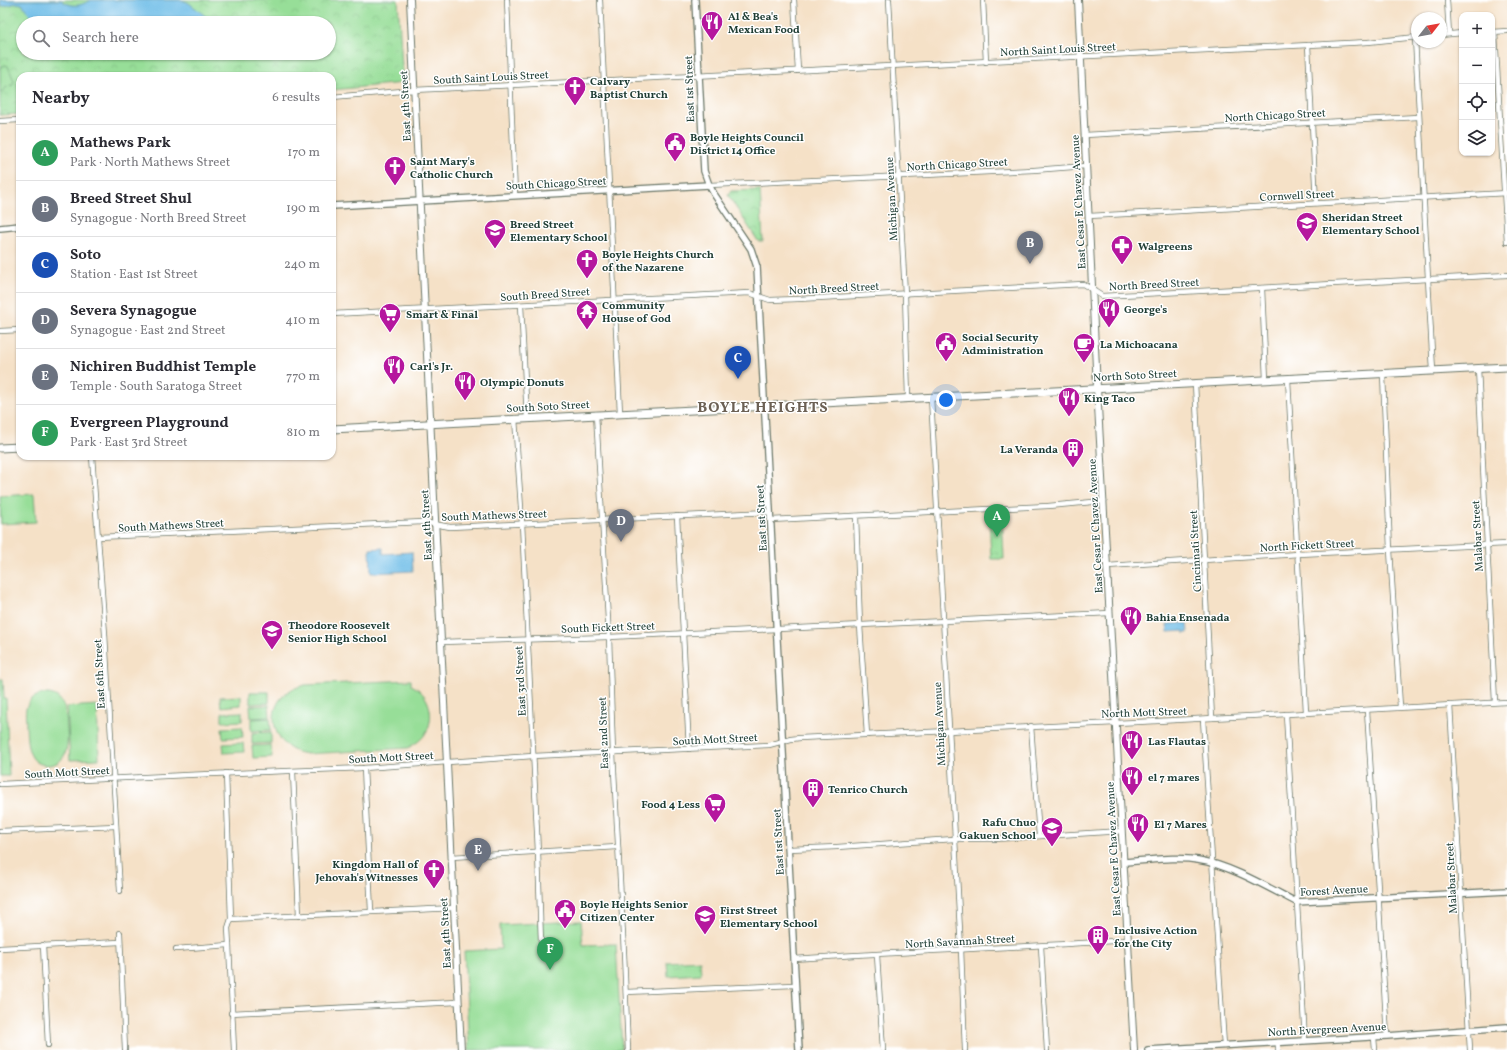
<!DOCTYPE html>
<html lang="en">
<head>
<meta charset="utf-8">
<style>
	:root { --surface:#fff; --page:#f7f7f7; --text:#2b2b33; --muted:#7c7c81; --line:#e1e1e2; --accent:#b5179e }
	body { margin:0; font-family:Vollkorn,serif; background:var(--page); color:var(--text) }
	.controls { position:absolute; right:12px; top:12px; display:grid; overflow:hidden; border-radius:8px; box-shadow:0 1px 3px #0004 }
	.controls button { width:36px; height:36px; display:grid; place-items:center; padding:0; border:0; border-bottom:1px solid var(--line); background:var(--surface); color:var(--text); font:20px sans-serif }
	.compass { position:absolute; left:1411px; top:12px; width:36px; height:36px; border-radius:50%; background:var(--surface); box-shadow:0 1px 3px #0004; rotate:59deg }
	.you { position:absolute; left:946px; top:400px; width:14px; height:14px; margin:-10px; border:3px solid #fff; border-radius:50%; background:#1a73e8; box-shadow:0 0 0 6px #1a73e833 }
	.badge { display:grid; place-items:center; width:26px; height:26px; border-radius:50%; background:var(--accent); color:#fff; font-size:13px; font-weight:700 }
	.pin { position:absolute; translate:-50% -33px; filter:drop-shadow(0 1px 2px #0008) }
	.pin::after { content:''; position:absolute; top:21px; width:14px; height:12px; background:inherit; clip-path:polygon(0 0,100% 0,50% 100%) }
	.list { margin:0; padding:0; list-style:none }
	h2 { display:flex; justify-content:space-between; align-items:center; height:52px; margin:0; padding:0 16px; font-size:17px }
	h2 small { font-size:13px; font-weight:400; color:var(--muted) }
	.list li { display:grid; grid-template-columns:26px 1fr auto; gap:12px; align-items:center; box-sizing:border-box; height:56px; padding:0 16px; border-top:1px solid var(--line) }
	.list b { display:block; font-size:15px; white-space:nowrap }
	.list p { margin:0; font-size:13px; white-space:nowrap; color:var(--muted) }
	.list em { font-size:13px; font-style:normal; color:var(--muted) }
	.icon { flex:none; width:22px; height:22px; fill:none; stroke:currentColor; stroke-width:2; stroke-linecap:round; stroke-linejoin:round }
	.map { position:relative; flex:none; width:1507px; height:1050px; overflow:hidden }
	.search { position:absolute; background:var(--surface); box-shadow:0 1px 3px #0004; left:16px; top:16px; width:320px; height:44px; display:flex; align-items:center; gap:10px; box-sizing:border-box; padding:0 14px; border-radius:22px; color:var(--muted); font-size:15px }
	.panel { position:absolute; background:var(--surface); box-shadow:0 1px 3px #0004; left:16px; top:72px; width:320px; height:388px; border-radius:12px }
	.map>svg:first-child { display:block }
	.grass { fill:url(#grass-tufts); stroke:#5b8e66 }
	.park { fill:url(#park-crowns); stroke:#5b8e66; fill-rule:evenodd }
	.pitch { fill:#97de98; stroke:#5b8e66 }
	.water { fill:#6cbce7; stroke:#467c8e }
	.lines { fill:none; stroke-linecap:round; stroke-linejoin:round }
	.minor-casing { stroke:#6a7667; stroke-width:6 }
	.tertiary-casing { stroke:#6a7667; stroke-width:8 }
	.secondary-casing { stroke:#6a7667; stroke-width:8 }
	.primary-casing { stroke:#6a7667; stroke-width:9 }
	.minor { stroke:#fff; stroke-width:4.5 }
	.tertiary { stroke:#fff; stroke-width:5.5 }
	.secondary { stroke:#fff; stroke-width:6 }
	.primary { stroke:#fff; stroke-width:7 }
	.labels { text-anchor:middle; stroke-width:3; stroke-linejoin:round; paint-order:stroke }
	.poi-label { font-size:11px; font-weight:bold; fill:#1f3d34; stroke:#fff; text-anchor:start }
	.street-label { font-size:11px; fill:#1f3d34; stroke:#fff }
	.district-label { font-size:15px; font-weight:bold; letter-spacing:1px; fill:#6c6155; stroke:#fff }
</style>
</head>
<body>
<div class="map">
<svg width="1507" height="1050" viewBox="0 0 1507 1050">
	<defs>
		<pattern id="grass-tufts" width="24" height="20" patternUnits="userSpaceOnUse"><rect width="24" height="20" fill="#97de98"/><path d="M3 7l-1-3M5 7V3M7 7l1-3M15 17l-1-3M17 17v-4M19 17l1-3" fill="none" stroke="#82bf84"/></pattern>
		<pattern id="park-crowns" width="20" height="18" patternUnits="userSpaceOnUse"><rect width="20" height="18" fill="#97de98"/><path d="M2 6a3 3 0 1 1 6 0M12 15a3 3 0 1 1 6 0" fill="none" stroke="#82bf84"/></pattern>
	</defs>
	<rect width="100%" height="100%" fill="#fff"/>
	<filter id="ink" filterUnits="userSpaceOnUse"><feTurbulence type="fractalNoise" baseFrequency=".025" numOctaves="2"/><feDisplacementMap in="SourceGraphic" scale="8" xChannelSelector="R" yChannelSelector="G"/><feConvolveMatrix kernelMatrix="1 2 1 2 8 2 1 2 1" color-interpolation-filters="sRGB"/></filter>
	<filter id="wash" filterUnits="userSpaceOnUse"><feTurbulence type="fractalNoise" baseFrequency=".012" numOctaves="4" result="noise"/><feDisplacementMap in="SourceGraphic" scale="16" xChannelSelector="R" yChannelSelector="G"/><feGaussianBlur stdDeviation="0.9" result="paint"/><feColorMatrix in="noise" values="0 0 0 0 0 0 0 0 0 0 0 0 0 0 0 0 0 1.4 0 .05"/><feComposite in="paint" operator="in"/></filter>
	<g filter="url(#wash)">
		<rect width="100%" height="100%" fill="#f5e1c7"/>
		<path class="grass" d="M700 960 701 974 668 976 667 962Z"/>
		<g class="park">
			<path d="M0 0H398L403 83 332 90V76H20V114L0 115ZM23 23H329V53H23Z"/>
			<path d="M760 190 763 241H758L728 195 731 191Z"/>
			<path d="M1002 514 1004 559H991L989 515Z"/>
		</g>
		<g class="pitch">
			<path d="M5 65 8 66 14 81 12 85 5 88 4 91 0 92V67Z"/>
			<path d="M34 494 36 522 1 524 0 496Z"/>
			<path d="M0 679H3L4 698H6L9 776H0Z"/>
			<path d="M411 680V685C430 693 436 718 425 734 421 741 414 744 408 748L307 754C303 753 299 753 295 751 273 741 266 711 285 694 290 689 298 687 305 685Z"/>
			<path d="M250 692H269V703L250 704Z"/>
			<path d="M42 694C65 692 66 711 67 728 68 743 69 763 49 765 26 766 27 741 26 725 26 718 24 710 28 704 31 698 36 696 42 694Z"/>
			<path d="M241 696V705L221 707 220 697Z"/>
			<path d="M97 705 99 759 70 760 67 707Z"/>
			<path d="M269 705 270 717 251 718 250 706Z"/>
			<path d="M242 712V721L222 722V713Z"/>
			<path d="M270 718 271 730 251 731V719Z"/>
			<path d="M242 727 243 737 223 738 222 728Z"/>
			<path d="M271 732V743L252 744V733Z"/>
			<path d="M243 743 244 752 224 753 223 744Z"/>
			<path d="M271 745 272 757 253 758 252 746Z"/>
			<path d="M581 921 583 945 616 944 622 1050H469L464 951 501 949 500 925Z"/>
		</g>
		<g class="water">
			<path d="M0 0H61C72 8 80 6 91 0H182L189 3 214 23H37L22 4 17 3 1 7Z"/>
			<path d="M383 548V554L412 552 413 571 371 573 370 549Z"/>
			<path d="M1187 623 1188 633H1184V631L1168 632 1167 624Z"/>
		</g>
	</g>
	<g filter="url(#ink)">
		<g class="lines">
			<g class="minor-casing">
				<g id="minor">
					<path d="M507 0 515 195"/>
					<path d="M600 0 620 413"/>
					<path d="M794 0 798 71"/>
					<path d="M889 0 905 294 908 398"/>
					<path d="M983 0 986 62"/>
					<path d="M1447 0 1449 34"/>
					<path d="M1492 32 1507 31"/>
					<path d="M1495 32 1507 242"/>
					<path d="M1441 35 1462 33"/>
					<path d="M1415 38 1433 371"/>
					<path d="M1308 45 1316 203"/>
					<path d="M332 97 414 90 1368 42 1417 37"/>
					<path d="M0 121 20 120"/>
					<path d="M1085 135 1418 117"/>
					<path d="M709 185 1034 170 1086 166"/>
					<path d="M1089 216 1507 193"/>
					<path d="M1262 288 1266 380"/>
					<path d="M521 305 527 418"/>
					<path d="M332 314 749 293 770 300 798 299 1083 284 1102 296 1507 275"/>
					<path d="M0 331 20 330"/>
					<path d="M1478 368 1495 702"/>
					<path d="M1383 374 1390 550 1400 707"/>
					<path d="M1288 379 1306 712"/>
					<path d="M1195 383 1212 718"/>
					<path d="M931 397 961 949 965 1050"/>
					<path d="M596 414 609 637 613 753 624 953 628 1050"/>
					<path d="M515 418 522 523 538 852 541 943"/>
					<path d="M92 456 105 634 120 891"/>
					<path d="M677 516 689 749"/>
					<path d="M856 516 860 625 867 735"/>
					<path d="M771 520 1048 506 1104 501"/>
					<path d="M98 537 423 522 450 527 770 512"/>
					<path d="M1107 566 1299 554 1507 544"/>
					<path d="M441 642 609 637 1110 613"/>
					<path d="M1450 705 1470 1050"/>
					<path d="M1367 710 1387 1036"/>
					<path d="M1286 714 1305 1041"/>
					<path d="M1203 719 1224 1046"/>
					<path d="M1031 726 1039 836"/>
					<path d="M364 768 371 911"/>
					<path d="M293 771 299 916"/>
					<path d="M226 773 231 919 228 928 229 945 234 1050"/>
					<path d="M0 784 187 775 364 768 533 756 769 745 791 739 800 738 1158 721 1507 702"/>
					<path d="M0 831 116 826"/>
					<path d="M789 849 837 847 954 839H995L1122 831"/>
					<path d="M451 857 617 847"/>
					<path d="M231 919 454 908"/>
					<path d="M120 933 125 1050"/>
					<path d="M43 945 48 1045"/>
					<path d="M1041 946 1047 1050"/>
					<path d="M0 948 120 942"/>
					<path d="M176 949 229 945"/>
					<path d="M877 955 883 1050"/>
					<path d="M794 959C905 951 1017 948 1128 940"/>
					<path d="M626 992 795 985"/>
					<path d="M231 1013 458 1002"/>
					<path d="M1374 1037 1375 1050"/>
					<path d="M1278 1042V1050"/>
				</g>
			</g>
			<g class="tertiary-casing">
				<g id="tertiary">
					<path d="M695 0 704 171 709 185 714 194 751 249 757 267 799 1050"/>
					<path d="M332 206 709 185"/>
					<path d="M0 228 20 226"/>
					<path d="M1124 862C1148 861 1174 856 1198 860 1230 865 1267 887 1296 902L1507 891"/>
					<path d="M1148 1050 1387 1036 1507 1027"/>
				</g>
			</g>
			<g class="secondary-casing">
				<g id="secondary">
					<path d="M410 0C427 350 443 700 461 1050"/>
					<path d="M1078 0 1097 388 1134 1050"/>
				</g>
			</g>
			<g class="primary-casing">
				<g id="primary">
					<path d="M332 429C724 406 1116 390 1507 367"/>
					<path d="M0 448 20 447"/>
				</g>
			</g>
			<use href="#minor" class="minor"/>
			<use href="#tertiary" class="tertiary"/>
			<use href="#secondary" class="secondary"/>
			<use href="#primary" class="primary"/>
		</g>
	</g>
	<defs>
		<g id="restaurant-pin" transform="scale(1.15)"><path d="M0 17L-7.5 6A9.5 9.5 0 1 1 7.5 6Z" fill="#b5179e" stroke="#fff"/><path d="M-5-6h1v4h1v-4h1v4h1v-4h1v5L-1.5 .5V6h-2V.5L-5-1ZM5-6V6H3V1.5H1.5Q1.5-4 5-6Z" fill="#fff"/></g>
		<g id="church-pin" transform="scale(1.15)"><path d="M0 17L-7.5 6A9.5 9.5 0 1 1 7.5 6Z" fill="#b5179e" stroke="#fff"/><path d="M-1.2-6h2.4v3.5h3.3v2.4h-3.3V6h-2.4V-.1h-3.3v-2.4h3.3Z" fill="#fff"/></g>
		<g id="civic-pin" transform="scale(1.15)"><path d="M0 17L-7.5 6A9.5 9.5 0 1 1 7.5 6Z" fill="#b5179e" stroke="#fff"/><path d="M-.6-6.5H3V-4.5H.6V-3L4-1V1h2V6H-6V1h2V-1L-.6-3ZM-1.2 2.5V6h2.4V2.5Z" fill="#fff"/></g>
		<g id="school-pin" transform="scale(1.15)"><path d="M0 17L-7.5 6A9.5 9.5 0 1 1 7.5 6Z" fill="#b5179e" stroke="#fff"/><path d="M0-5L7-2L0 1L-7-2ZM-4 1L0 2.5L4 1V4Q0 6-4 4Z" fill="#fff"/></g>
		<g id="pharmacy-pin" transform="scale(1.15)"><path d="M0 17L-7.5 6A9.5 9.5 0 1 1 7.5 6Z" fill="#b5179e" stroke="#fff"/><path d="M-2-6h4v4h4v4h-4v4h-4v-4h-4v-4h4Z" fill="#fff"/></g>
		<g id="temple-pin" transform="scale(1.15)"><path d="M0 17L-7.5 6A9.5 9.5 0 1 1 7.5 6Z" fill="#b5179e" stroke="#fff"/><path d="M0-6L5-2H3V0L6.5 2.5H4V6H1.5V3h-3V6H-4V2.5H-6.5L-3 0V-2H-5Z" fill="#fff"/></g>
		<g id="supermarket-pin" transform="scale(1.15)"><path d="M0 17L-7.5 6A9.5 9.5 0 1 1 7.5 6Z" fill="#b5179e" stroke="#fff"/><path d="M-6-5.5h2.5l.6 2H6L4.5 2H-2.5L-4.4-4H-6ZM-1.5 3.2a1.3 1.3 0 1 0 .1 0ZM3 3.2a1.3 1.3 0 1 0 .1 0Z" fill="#fff"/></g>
		<g id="cafe-pin" transform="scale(1.15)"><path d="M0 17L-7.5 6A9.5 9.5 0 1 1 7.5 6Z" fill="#b5179e" stroke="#fff"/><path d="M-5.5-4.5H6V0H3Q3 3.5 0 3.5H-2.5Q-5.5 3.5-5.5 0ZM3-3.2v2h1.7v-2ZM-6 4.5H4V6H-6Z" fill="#fff"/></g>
		<g id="building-pin" transform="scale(1.15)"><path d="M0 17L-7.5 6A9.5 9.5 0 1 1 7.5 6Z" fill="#b5179e" stroke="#fff"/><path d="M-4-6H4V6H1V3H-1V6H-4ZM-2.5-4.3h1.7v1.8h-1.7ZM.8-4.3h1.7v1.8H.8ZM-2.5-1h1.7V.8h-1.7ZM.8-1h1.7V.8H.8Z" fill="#fff"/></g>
	</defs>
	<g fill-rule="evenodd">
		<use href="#restaurant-pin" x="712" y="22"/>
		<use href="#church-pin" x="575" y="87"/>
		<use href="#civic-pin" x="675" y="143"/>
		<use href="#church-pin" x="395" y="167"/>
		<use href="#school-pin" x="1307" y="223"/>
		<use href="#school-pin" x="495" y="230"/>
		<use href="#pharmacy-pin" x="1122" y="246"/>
		<use href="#church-pin" x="587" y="260"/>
		<use href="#restaurant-pin" x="1109" y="309"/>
		<use href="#temple-pin" x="587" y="311"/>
		<use href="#supermarket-pin" x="390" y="314"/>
		<use href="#civic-pin" x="946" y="343"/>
		<use href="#cafe-pin" x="1084" y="344"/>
		<use href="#restaurant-pin" x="394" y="366"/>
		<use href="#restaurant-pin" x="465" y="382"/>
		<use href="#restaurant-pin" x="1069" y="398"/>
		<use href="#building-pin" x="1073" y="449"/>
		<use href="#restaurant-pin" x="1131" y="617"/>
		<use href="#school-pin" x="272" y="631"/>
		<use href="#restaurant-pin" x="1132" y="741"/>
		<use href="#restaurant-pin" x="1132" y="777"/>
		<use href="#building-pin" x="813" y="789"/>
		<use href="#supermarket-pin" x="715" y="804"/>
		<use href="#restaurant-pin" x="1138" y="824"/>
		<use href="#school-pin" x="1052" y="828"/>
		<use href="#church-pin" x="434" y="870"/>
		<use href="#civic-pin" x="565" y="910"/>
		<use href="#school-pin" x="705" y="916"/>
		<use href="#building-pin" x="1098" y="936"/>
	</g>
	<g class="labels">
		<g class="poi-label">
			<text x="728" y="20">Al &amp; Bea's<tspan x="728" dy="13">Mexican Food</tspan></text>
			<text x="590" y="85">Calvary<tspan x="590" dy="13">Baptist Church</tspan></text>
			<text x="690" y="141">Boyle Heights Council<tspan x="690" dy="13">District 14 Office</tspan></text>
			<text x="410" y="165">Saint Mary's<tspan x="410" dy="13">Catholic Church</tspan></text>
			<text x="1322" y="221">Sheridan Street<tspan x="1322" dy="13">Elementary School</tspan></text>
			<text x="510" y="228">Breed Street<tspan x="510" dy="13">Elementary School</tspan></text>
			<text x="1138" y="250">Walgreens</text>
			<text x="602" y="258">Boyle Heights Church<tspan x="602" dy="13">of the Nazarene</tspan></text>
			<text x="602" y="309">Community<tspan x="602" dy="13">House of God</tspan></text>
			<text x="1124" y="313">George's</text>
			<text x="406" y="318">Smart &amp; Final</text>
			<text x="962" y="341">Social Security<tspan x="962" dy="13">Administration</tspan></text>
			<text x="1100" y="348">La Michoacana</text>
			<text x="410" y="370">Carl's Jr.</text>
			<text x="480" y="386">Olympic Donuts</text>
			<text x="1084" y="402">King Taco</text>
			<text x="1058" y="453" text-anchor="end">La Veranda</text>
			<text x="1146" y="621">Bahia Ensenada</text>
			<text x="288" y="629">Theodore Roosevelt<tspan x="288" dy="13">Senior High School</tspan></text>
			<text x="1148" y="745">Las Flautas</text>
			<text x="1148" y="781">el 7 mares</text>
			<text x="828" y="793">Tenrico Church</text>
			<text x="700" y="808" text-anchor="end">Food 4 Less</text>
			<text x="1036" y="826" text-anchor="end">Rafu Chuo<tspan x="1036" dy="13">Gakuen School</tspan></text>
			<text x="1154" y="828">El 7 Mares</text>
			<text x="418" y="868" text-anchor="end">Kingdom Hall of<tspan x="418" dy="13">Jehovah's Witnesses</tspan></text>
			<text x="580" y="908">Boyle Heights Senior<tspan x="580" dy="13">Citizen Center</tspan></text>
			<text x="720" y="914">First Street<tspan x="720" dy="13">Elementary School</tspan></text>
			<text x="1114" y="934">Inclusive Action<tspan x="1114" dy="13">for the City</tspan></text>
		</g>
		<g class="street-label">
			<text transform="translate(1058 49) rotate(-3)" y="4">North Saint Louis Street</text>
			<text transform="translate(491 77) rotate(-3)" y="4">South Saint Louis Street</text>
			<text transform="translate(689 89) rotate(-92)" y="4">East 1st Street</text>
			<text transform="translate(405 106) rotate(-93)" y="4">East 4th Street</text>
			<text transform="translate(1275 115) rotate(-3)" y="4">North Chicago Street</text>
			<text transform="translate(957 164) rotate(-3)" y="4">North Chicago Street</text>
			<text transform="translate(556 183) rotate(-3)" y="4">South Chicago Street</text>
			<text transform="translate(1297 195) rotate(-3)" y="4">Cornwell Street</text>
			<text transform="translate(891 199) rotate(-93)" y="4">Michigan Avenue</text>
			<text transform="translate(1078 202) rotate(-93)" y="4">East Cesar E Chavez Avenue</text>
			<text transform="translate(1154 284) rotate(-3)" y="4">North Breed Street</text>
			<text transform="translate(834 288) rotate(-3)" y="4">North Breed Street</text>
			<text transform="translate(545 294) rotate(-4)" y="4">South Breed Street</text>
			<text transform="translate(1135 375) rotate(-3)" y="4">North Soto Street</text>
			<text transform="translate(548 406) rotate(-3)" y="4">South Soto Street</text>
			<text transform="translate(494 515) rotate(-2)" y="4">South Mathews Street</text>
			<text transform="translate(761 518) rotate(-93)" y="4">East 1st Street</text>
			<text transform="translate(171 525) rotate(-3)" y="4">South Mathews Street</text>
			<text transform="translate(426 525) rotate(-93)" y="4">East 4th Street</text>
			<text transform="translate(1095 526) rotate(-93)" y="4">East Cesar E Chavez Avenue</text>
			<text transform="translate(1477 536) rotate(-93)" y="4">Malabar Street</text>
			<text transform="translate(1307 545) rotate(-3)" y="4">North Fickett Street</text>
			<text transform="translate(1195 551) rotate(-93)" y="4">Cincinnati Street</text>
			<text transform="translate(608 627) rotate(-2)" y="4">South Fickett Street</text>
			<text transform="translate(99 674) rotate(-93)" y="4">East 6th Street</text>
			<text transform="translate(520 681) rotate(-93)" y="4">East 3rd Street</text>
			<text transform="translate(1144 712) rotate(-2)" y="4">North Mott Street</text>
			<text transform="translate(939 724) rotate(-93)" y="4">Michigan Avenue</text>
			<text transform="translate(603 733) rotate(-92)" y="4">East 2nd Street</text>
			<text transform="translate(715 739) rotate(-3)" y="4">South Mott Street</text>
			<text transform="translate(391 757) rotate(-3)" y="4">South Mott Street</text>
			<text transform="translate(67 772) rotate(-3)" y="4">South Mott Street</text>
			<text transform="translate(778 842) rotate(-93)" y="4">East 1st Street</text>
			<text transform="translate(1113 849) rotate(-93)" y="4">East Cesar E Chavez Avenue</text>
			<text transform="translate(1451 878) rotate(-93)" y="4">Malabar Street</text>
			<text transform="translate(1334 890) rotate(-3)" y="4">Forest Avenue</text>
			<text transform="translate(445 933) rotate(-93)" y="4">East 4th Street</text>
			<text transform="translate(960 941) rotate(-3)" y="4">North Savannah Street</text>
			<text transform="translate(1327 1029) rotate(-3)" y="4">North Evergreen Avenue</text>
		</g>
		<g class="district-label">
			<text x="763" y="412">BOYLE HEIGHTS</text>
		</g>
	</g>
</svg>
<div class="controls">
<button>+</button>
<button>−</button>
<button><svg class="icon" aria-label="locate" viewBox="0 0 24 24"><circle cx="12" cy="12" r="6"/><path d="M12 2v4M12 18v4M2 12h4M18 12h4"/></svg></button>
<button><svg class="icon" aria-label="layers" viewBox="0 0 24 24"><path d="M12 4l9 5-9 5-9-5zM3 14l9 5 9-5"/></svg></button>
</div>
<svg class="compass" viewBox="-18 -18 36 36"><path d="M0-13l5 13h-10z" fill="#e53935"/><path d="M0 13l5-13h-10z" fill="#7c7c81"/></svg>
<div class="you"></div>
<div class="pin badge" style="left:997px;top:537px;background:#2e9e5b">A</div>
<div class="pin badge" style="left:1030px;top:264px;background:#6b7280">B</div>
<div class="pin badge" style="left:738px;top:379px;background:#1a4fb4">C</div>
<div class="pin badge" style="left:621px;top:542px;background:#6b7280">D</div>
<div class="pin badge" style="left:478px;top:871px;background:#6b7280">E</div>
<div class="pin badge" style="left:550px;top:970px;background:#2e9e5b">F</div>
<div class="search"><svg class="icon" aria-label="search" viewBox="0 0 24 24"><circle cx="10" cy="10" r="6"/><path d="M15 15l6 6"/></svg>Search here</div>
<section class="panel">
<h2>Nearby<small>6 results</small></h2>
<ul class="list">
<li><span class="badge" style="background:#2e9e5b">A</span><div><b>Mathews Park</b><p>Park · North Mathews Street</p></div><em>170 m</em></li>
<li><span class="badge" style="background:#6b7280">B</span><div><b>Breed Street Shul</b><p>Synagogue · North Breed Street</p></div><em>190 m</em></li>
<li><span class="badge" style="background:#1a4fb4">C</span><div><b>Soto</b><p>Station · East 1st Street</p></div><em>240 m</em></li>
<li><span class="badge" style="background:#6b7280">D</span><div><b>Severa Synagogue</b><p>Synagogue · East 2nd Street</p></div><em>410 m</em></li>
<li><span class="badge" style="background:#6b7280">E</span><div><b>Nichiren Buddhist Temple</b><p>Temple · South Saratoga Street</p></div><em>770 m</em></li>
<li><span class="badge" style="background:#2e9e5b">F</span><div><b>Evergreen Playground</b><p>Park · East 3rd Street</p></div><em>810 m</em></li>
</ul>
</section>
</div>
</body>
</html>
